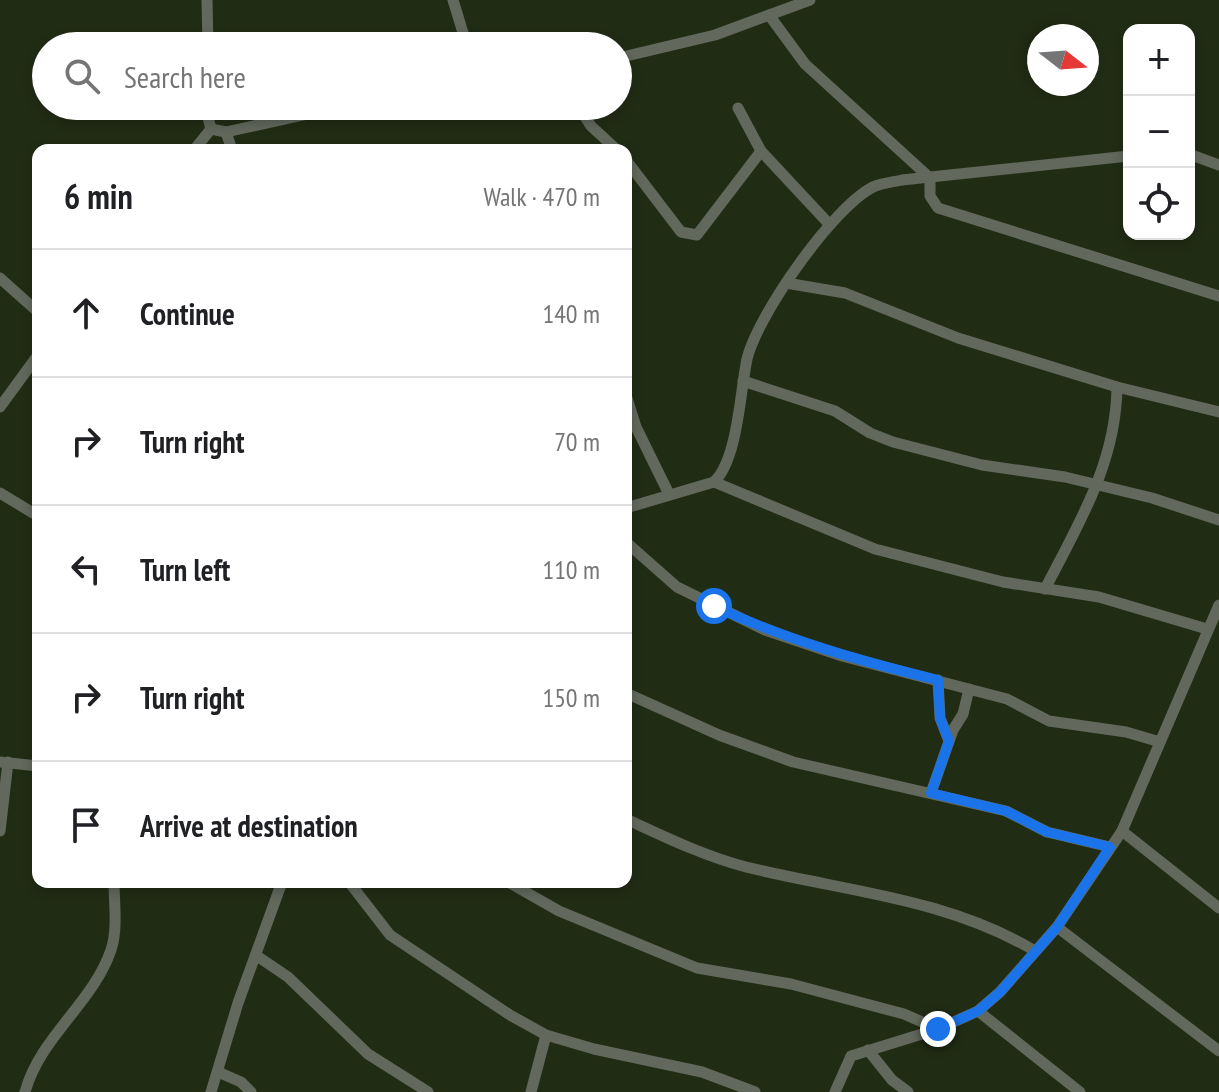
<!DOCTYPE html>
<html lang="en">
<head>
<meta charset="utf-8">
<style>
	:root { --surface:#fff; --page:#f2f2f2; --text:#202124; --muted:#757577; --line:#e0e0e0 }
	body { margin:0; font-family:"PT Sans Narrow",sans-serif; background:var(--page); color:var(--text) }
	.controls { position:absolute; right:24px; top:24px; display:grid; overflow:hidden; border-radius:16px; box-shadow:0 4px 12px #0003 }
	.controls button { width:72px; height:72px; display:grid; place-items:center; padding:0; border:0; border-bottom:2px solid var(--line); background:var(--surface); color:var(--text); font:40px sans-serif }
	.compass { position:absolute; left:1027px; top:24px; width:72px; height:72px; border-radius:50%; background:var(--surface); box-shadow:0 4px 12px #0003; rotate:107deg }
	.stop { position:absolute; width:24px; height:24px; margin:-18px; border:6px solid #1a73e8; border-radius:50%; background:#fff }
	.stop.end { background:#1a73e8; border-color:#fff; box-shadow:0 2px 8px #0008 }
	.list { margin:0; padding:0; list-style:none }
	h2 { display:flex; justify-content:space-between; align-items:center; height:104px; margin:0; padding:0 32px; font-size:34px }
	h2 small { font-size:26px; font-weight:400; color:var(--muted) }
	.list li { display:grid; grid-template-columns:52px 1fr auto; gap:24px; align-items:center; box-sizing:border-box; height:128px; padding:0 32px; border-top:2px solid var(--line) }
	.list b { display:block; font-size:30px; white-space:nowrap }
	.list em { font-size:26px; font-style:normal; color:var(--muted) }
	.icon { flex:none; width:44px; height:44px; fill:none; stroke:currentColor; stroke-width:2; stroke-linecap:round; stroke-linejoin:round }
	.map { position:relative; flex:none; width:1219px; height:1092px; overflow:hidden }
	.search { position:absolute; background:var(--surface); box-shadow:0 4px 12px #0003; left:32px; top:32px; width:600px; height:88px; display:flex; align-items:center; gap:20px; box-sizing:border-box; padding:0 28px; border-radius:44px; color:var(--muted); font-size:30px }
	.panel { position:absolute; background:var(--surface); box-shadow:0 4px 12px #0003; left:32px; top:144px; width:600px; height:744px; border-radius:16px }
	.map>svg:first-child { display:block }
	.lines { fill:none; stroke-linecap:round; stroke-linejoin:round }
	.minor { stroke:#62685c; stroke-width:11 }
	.route { stroke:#1a73e8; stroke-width:10 }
</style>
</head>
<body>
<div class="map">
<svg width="1219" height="1092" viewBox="0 0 1219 1092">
	<rect width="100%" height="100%" fill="#212c15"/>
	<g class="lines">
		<g class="minor">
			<path d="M207 0 208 46"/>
			<path d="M453 0 467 46"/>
			<path d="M769 15 805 64 930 178V196L938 208 1219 296"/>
			<path d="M618 58 715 35 810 0"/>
			<path d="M578 106 591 126 617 150"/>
			<path d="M738 108 761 151 830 225"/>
			<path d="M211 129 226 132 344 106"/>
			<path d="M226 132 232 150"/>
			<path d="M194 150 211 129 205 106"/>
			<path d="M1189 154 1219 165"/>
			<path d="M626 160 681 232 697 235 761 151"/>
			<path d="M0 278 38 312"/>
			<path d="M786 283 845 293 958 338 1117 387 1219 412"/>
			<path d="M743 381 835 411 870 433 893 442 982 465 1065 477 1152 498 1219 520"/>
			<path d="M626 395 636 427 669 494"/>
			<path d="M0 407 38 355"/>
			<path d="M714 482 875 549 1003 582 1099 597 1207 629"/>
			<path d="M0 493 38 516"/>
			<path d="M626 508 714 482C738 459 740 392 747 359 757 316 833 207 873 187 881 183 893 182 902 180L1129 156"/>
			<path d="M626 542 677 587 765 630 842 656 1007 699 1049 721 1126 732 1160 742"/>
			<path d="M1045 589C1079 523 1116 463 1117 387"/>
			<path d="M938 680 940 718 949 741"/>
			<path d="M626 693 719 735 793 762 1006 811 1047 832 1110 847"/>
			<path d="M0 762 38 766"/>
			<path d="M931 793 953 730 963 714 969 689"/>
			<path d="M626 819C665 837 704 856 746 867 843 891 947 898 1035 951"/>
			<path d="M0 831 8 762"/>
			<path d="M1122 831 1219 908"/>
			<path d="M349 882 390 935 510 1015 546 1035 594 1049 702 1072 755 1092"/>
			<path d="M508 882 559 911 697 968 791 984 904 1014 938 1029"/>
			<path d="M1057 927 1219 1051"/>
			<path d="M257 956 288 977 368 1054 428 1092"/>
			<path d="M978 1011 1080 1092"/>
			<path d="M868 1050 892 1080 908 1092"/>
			<path d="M218 1072 241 1082 251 1092"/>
			<path d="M25 1092C40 1037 93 1003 111 950 118 929 114 903 114 882"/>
			<path d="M211 1092 238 1003 282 882"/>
			<path d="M531 1092 546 1035"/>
			<path d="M835 1092 851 1056 938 1029 978 1011 1000 992 1057 927 1122 831 1219 605"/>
		</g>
	</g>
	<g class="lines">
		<path class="route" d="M714 606C786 640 860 661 938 680L940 718 949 741 931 793 1006 811 1047 832 1110 847 1057 927 1000 992 978 1011 938 1029"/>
	</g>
</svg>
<div class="controls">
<button>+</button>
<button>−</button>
<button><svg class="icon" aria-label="locate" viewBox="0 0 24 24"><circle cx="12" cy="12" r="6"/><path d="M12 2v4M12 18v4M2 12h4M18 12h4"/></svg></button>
</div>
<svg class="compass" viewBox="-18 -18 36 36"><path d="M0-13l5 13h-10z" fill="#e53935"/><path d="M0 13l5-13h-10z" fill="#757577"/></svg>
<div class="stop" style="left:714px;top:606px"></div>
<div class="stop end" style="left:938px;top:1029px"></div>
<div class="search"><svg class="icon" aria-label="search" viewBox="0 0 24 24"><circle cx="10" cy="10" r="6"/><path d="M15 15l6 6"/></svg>Search here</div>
<section class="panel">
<h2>6 min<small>Walk · 470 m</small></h2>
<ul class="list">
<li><svg class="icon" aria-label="ahead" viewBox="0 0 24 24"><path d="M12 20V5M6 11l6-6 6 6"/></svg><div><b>Continue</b></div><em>140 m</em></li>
<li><svg class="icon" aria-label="right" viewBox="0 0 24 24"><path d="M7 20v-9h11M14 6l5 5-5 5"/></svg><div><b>Turn right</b></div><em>70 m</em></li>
<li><svg class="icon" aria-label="left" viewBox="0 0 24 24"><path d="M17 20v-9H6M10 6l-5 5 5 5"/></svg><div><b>Turn left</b></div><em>110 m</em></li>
<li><svg class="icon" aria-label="right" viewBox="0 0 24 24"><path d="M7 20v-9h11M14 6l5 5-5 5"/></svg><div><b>Turn right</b></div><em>150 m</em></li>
<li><svg class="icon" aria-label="arrive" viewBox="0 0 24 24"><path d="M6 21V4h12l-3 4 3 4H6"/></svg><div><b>Arrive at destination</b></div></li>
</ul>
</section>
</div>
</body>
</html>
